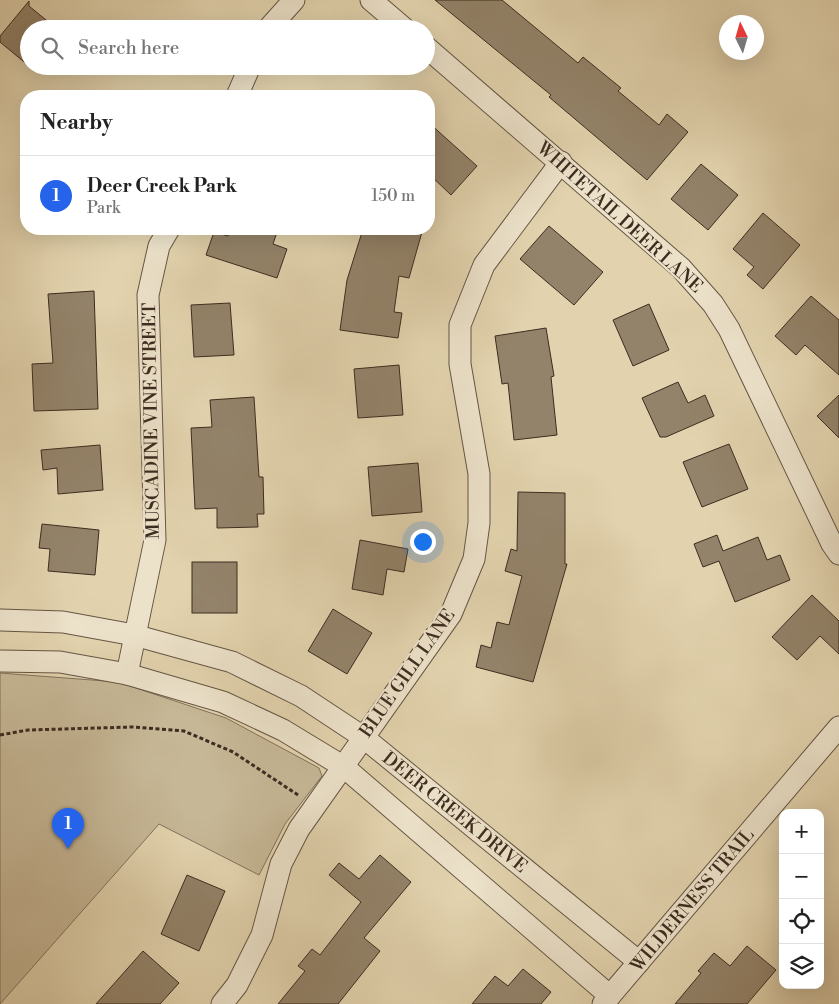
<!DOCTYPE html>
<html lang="en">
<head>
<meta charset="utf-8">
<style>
	:root { --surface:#fff; --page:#f2f2f2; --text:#222; --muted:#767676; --line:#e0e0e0; --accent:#2563eb }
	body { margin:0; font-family:"Libre Bodoni",serif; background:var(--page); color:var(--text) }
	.controls { position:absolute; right:15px; bottom:15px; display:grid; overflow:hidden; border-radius:10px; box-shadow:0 5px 20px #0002 }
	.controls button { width:45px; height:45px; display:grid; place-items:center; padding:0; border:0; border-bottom:1px solid var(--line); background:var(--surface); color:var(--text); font:25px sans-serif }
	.compass { position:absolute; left:719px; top:15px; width:45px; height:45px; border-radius:50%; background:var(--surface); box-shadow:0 5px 20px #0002; rotate:355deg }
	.you { position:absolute; left:422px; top:541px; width:18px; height:18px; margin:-12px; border:4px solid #fff; border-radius:50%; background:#1a73e8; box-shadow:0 0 0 8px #1a73e833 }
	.badge { display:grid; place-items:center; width:32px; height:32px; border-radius:50%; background:var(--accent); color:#fff; font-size:16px; font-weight:700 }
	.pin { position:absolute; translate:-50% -41px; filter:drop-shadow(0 1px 2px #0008) }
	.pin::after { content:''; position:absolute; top:26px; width:18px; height:15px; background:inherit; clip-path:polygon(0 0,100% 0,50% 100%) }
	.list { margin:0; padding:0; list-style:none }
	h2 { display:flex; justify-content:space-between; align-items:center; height:65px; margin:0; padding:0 20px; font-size:21px }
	h2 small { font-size:16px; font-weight:400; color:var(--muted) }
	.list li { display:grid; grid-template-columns:32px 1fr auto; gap:15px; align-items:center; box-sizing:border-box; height:80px; padding:0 20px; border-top:1px solid var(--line) }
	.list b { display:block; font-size:19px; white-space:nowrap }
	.list p { margin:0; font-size:16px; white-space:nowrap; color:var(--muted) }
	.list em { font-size:16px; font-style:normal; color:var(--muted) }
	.icon { flex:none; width:28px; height:28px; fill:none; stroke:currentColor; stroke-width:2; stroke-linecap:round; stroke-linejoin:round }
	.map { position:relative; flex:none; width:839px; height:1004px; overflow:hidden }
	.search { position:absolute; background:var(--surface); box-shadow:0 5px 20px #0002; left:20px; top:20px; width:415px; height:55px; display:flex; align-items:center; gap:12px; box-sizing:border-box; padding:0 18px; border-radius:28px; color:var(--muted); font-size:19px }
	.panel { position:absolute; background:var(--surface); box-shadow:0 5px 20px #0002; left:20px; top:90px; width:415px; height:145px; border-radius:20px }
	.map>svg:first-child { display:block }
	.green { fill:#c6b796; stroke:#82725b }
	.building { fill:#93836a; stroke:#3d2c20 }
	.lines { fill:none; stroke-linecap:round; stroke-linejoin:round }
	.street-casing { stroke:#665644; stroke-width:23 }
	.path { stroke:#3d2c20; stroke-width:3; stroke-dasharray:4 2.5; stroke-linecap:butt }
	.street { stroke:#ece2ca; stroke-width:21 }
	.labels { text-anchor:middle; stroke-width:4.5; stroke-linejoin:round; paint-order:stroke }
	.street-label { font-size:18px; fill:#3d2c20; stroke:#ece2ca }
</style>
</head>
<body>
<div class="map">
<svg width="839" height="1004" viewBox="0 0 839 1004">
	<rect width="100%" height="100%" fill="#e2d3ae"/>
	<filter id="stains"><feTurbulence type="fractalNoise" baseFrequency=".004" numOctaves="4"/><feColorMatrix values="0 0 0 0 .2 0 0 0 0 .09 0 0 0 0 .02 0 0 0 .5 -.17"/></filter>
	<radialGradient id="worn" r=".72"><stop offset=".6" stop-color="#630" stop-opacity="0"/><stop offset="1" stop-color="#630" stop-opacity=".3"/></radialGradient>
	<path class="green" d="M0 673 118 682 226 718 319 768 322 776 285 824 259 875 159 824 0 1004Z"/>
	<g class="building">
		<path d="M435 0H502L578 63 583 57 621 88 618 91 659 125 667 114 688 132 647 180 549 97 551 95Z"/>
		<path d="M29 1V6L57 29H29V66L0 42V36Z"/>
		<path d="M429 123 477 166 451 195 429 174Z"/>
		<path d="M701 164 738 195 708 230 671 199Z"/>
		<path d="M763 213 800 245 763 289 747 275 754 267 733 249Z"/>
		<path d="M549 226 603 272 574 305 520 259Z"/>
		<path d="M230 229H278L273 244 287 249 277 278 206 255 214 232 228 236Z"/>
		<path d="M363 229H411L422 232 409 278 399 276 394 312 402 313 398 338 340 330 347 280Z"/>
		<path d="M94 291 98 409 34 411 32 364 53 363 48 294Z"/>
		<path d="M811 296 839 320V375L805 345 796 355 775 336Z"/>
		<path d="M230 303 234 355 194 357 191 305Z"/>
		<path d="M649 304 669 350 633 366 613 320Z"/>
		<path d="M546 328 554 376 551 377 557 435 514 440 508 383 502 384 495 336Z"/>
		<path d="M399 365 403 415 358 418 354 369Z"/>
		<path d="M678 382 688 403 705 395 714 416 666 437H660L642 398Z"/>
		<path d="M839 395V438L817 416Z"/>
		<path d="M254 397 259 477H263L264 514H257L258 527 217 528V508L195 509 191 428 212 427 210 400Z"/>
		<path d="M729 444 748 489 702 507 683 462Z"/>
		<path d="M100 445 103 490 58 494 57 468 43 470 41 450Z"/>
		<path d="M418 463 422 512 372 516 368 467Z"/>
		<path d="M518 492 565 493V564H567L533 682 476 667 481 645 491 648 497 622 509 625 522 576 505 571 511 549 517 551Z"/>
		<path d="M42 524 99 530 95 575 48 571 50 549 39 548Z"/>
		<path d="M717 535 723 551 758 537 767 560 780 555 790 580 735 602 719 561 703 567 694 544Z"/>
		<path d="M360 540 408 549 404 572 387 569 383 595 352 589Z"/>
		<rect x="192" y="562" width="45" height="51"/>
		<path d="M812 595 839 621V654L820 636 797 660 772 637Z"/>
		<path d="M333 609 372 633 347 674 308 651Z"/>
		<path d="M380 855 411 882 364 938 380 951 338 1004H278L305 971 298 966 312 949 320 955 361 902 329 875 339 863 359 879Z"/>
		<path d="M187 875 225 891 199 951 161 934Z"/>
		<path d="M747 946 776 970 747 1004H675L701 973 698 971 714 953 730 966Z"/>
		<path d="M143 951 179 983 160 1004H96Z"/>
		<path d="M523 969 551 992 541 1004H472L495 976 508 986Z"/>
	</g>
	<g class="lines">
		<g class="street-casing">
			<g id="street">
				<path d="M371 0 405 29"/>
				<path d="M268 29 294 0"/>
				<path d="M426 47 681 268 713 304 729 329 832 544 839 554"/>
				<path d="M237 96 250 66"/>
				<path d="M0 620 63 622 134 635 232 662 301 696 363 737 639 962"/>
				<path d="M0 661 60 662 127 674 223 702 283 730 344 767 610 996"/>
				<path d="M127 674 155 540 148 295 159 246 169 229"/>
				<path d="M222 1004 237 985 262 935 281 864 299 829 451 614 474 559 479 523V474L460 364V325L484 265 561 162"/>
				<path d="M603 1004 839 727"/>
			</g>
		</g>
		<path class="path" d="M0 735 28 730 132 727 184 731 233 752 298 795"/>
		<use href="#street" class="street"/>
	</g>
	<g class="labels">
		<g class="street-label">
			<text transform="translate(620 217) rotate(42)" y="6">WHITETAIL DEER LANE</text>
			<text transform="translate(151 421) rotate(-91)" y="6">MUSCADINE VINE STREET</text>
			<text transform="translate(407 673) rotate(-55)" y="6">BLUE GILL LANE</text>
			<text transform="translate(455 812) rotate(39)" y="6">DEER CREEK DRIVE</text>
			<text transform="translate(692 900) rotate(-50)" y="6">WILDERNESS TRAIL</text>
		</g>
	</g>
	<rect width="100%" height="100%" filter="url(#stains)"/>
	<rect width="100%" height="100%" fill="url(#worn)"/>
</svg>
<div class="controls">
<button>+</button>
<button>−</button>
<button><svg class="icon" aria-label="locate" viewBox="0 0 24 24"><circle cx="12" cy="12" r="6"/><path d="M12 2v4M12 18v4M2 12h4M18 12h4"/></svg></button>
<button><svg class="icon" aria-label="layers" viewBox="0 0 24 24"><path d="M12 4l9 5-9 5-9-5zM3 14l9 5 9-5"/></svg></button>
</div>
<svg class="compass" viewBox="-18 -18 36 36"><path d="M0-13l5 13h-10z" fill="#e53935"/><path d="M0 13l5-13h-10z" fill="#767676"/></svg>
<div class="you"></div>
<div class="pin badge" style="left:68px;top:849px">1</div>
<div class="search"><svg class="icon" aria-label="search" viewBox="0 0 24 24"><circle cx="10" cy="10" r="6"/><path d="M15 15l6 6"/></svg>Search here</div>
<section class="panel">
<h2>Nearby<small></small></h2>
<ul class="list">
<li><span class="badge">1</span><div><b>Deer Creek Park</b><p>Park</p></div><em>150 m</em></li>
</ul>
</section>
</div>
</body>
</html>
